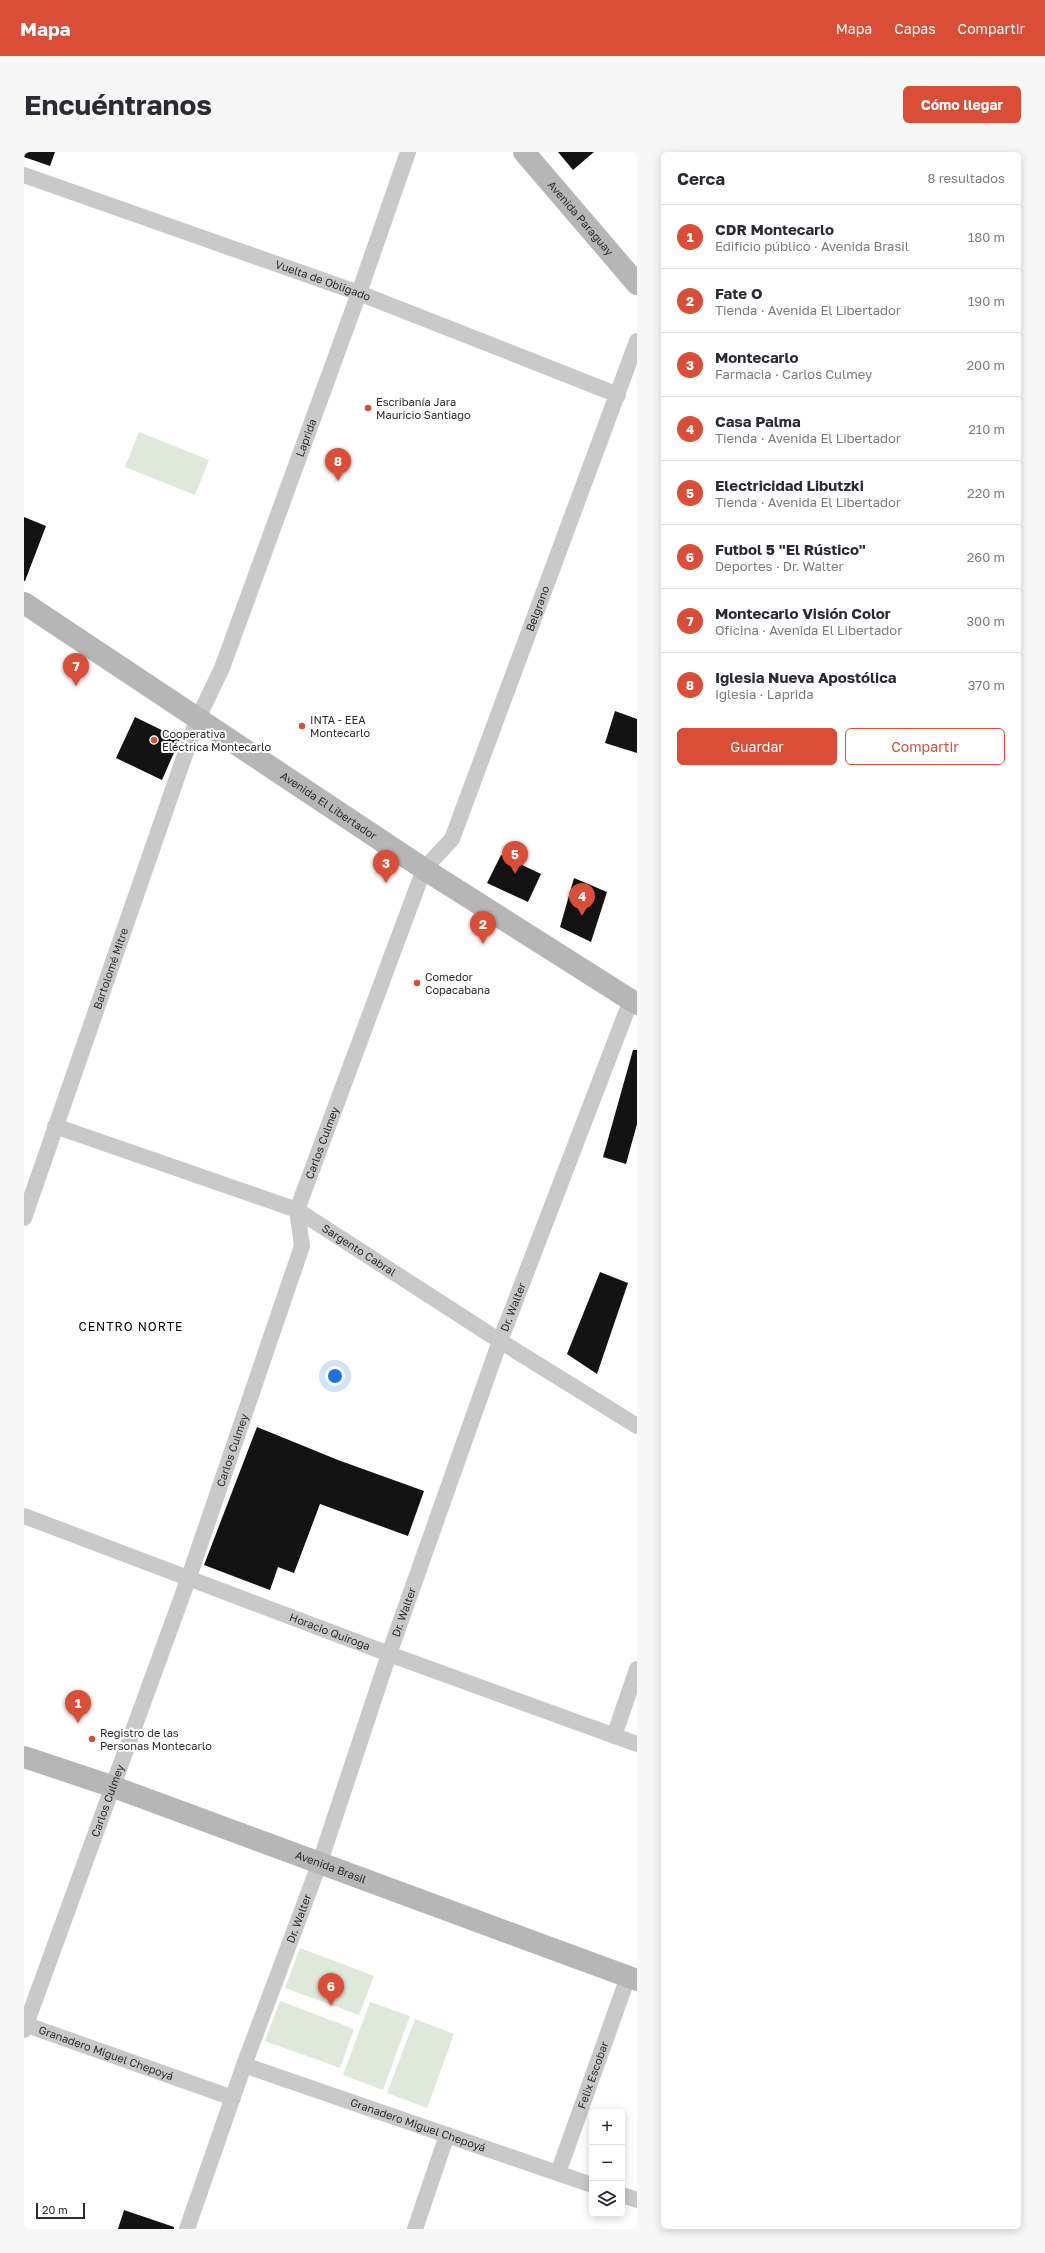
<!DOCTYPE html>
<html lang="es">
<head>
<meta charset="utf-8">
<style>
	:root { --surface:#fff; --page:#f7f7f7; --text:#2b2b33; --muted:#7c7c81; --line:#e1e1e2; --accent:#da4e37 }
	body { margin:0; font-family:"Golos Text",sans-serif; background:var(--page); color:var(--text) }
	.controls { position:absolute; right:12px; bottom:12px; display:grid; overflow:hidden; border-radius:6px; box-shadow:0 2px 10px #0003 }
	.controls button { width:36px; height:36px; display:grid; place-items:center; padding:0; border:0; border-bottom:1px solid var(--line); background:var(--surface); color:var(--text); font:20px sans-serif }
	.scale { position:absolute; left:12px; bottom:10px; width:49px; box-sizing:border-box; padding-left:4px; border:2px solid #2c2c2c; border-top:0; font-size:11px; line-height:14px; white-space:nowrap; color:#2c2c2c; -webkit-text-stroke:3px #fff; paint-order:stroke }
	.you { position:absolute; left:311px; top:1224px; width:14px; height:14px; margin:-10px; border:3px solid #fff; border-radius:50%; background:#1a73e8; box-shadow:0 0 0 6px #1a73e833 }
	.badge { display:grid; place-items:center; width:26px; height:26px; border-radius:50%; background:var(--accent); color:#fff; font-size:13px; font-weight:700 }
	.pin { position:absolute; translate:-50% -33px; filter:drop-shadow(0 1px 2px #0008) }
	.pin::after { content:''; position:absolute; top:21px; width:14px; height:12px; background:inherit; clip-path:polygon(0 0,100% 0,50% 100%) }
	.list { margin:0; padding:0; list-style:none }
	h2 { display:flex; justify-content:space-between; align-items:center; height:52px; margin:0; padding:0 16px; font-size:17px }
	h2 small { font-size:13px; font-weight:400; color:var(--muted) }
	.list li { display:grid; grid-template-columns:26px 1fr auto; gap:12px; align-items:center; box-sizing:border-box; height:64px; padding:0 16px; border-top:1px solid var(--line) }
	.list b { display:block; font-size:15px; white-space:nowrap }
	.list p { margin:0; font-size:13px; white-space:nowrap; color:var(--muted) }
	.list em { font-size:13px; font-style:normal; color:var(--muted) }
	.actions { display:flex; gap:8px; padding:12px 16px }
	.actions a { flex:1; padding:9px 0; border:1px solid var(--accent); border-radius:6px; text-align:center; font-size:14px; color:var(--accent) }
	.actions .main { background:var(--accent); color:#fff }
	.icon { flex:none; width:22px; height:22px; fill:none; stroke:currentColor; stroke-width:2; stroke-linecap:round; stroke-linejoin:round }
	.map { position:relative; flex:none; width:613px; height:2077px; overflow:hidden; border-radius:6px }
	header { display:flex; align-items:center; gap:24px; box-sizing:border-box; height:56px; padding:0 20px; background:var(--accent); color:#fff }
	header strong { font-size:19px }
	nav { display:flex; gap:22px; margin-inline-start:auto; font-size:14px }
	.intro { display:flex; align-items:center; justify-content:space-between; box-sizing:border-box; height:96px; padding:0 24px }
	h1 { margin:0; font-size:28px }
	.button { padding:10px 18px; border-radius:6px; background:var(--accent); color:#fff; font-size:14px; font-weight:700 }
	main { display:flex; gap:24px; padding:0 24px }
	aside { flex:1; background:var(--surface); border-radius:6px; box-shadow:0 2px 10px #0003 }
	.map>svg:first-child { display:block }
	.green { fill:#dfe9da }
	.building { fill:#131313 }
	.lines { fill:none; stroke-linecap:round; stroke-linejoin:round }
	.street { stroke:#c9c9c9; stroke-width:16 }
	.secondary { stroke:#b6b6b6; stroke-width:22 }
	.poi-dot { fill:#da4e37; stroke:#fff; stroke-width:1.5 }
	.labels { text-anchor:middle; stroke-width:4; stroke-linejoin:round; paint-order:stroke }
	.street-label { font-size:11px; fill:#2c2c2c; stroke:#fff }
	.poi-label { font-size:11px; fill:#2c2c2c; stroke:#fff; text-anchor:start }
	.neighbourhood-label { font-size:12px; letter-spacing:1px; fill:#000; stroke:#fff }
</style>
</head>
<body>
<header>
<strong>Mapa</strong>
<nav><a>Mapa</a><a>Capas</a><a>Compartir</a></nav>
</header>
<div class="intro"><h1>Encuéntranos</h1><a class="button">Cómo llegar</a></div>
<main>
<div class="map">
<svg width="613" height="2077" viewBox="0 0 613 2077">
	<rect width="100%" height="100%" fill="#fff"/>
	<g class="green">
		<path d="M115 280 185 308 171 343 101 315Z"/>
		<path d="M276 1796 350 1824 335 1863 261 1836Z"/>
		<path d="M256 1849 330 1877 316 1916 241 1889Z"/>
		<path d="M346 1850 386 1864 359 1938 319 1923Z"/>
		<path d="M391 1867 430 1882 403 1956 363 1941Z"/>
	</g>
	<g class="building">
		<path d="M0 0H31L26 14 0 5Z"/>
		<path d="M534 0H570L549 18Z"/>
		<path d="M0 365 22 374 1 429H0Z"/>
		<path d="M591 559 613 567V601L581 591Z"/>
		<path d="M111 565 156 587 138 628 92 606Z"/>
		<path d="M477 703 517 722 504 750 463 731Z"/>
		<path d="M550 726 583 740 567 790 536 775Z"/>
		<path d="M609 898H613V972L602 1012 579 1005Z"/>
		<path d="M576 1120 604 1131 573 1222 543 1202Z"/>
		<path d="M233 1275 314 1308 400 1339 384 1384 296 1352 270 1421 254 1415 246 1438 180 1413Z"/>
		<path d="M100 2058 150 2075V2077H94Z"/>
	</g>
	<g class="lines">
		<g class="street">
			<path id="s1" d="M0 23 335 141 594 243"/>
			<path id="s2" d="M31 974 273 1058 476 1189 613 1274"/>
			<path id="s3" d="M0 1066 173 568 198 516 335 141 384 0"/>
			<path id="s4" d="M0 1364 365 1502 613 1592"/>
			<path d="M590 1584 613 1517"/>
			<path id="s5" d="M0 1872 209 1946"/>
			<path id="s6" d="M0 1878 165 1425 278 1094 273 1058 400 717 428 687 613 189"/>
			<path id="s7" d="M220 1913 568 2033"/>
			<path id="s8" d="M534 2021 604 1825"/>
			<path d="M598 2043 613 2048"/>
			<path id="s9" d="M163 2077 220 1913 296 1710 365 1502 476 1189 607 848"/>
			<path d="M391 2077 423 1983"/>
		</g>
		<g class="secondary">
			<path id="s10" d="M500 0 613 132"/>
			<path id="s11" d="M0 451 400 717 613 852"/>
			<path id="s12" d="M0 1605 87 1634 613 1828"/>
		</g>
	</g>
	<g class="poi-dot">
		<circle cx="344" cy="256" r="4"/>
		<circle cx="278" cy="574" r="4"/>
		<circle cx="130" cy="588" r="4"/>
		<circle cx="393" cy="831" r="4"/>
		<circle cx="68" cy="1587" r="4"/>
	</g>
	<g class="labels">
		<g class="street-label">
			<text dy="4" stroke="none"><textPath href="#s10" startOffset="87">Avenida Paraguay</textPath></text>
			<text dy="4" stroke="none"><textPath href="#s1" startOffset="317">Vuelta de Obligado</textPath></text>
			<text dy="4" stroke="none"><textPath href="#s3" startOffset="830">Laprida</textPath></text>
			<text dy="4" stroke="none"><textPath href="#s6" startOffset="1519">Belgrano</textPath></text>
			<text dy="4" stroke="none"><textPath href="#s11" startOffset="366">Avenida El Libertador</textPath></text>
			<text dy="4" stroke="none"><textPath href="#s3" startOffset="264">Bartolomé Mitre</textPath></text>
			<text dy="4" stroke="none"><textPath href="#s6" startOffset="940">Carlos Culmey</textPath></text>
			<text dy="4" stroke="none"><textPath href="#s2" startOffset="330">Sargento Cabral</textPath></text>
			<text dy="4" stroke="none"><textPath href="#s9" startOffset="978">Dr. Walter</textPath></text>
			<text dy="4" stroke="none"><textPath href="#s6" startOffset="616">Carlos Culmey</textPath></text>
			<text dy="4" stroke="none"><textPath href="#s9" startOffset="654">Dr. Walter</textPath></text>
			<text dy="4" stroke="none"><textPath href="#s4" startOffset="327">Horacio Quiroga</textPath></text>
			<text dy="4" stroke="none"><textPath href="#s6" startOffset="244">Carlos Culmey</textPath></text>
			<text dy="4" stroke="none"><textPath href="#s12" startOffset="326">Avenida Brasil</textPath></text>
			<text dy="4" stroke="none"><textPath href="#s9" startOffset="330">Dr. Walter</textPath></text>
			<text dy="4" stroke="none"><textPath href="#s5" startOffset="87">Granadero Miguel Chepoyá</textPath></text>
			<text dy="4" stroke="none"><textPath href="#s8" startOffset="104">Felix Escobar</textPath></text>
			<text dy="4" stroke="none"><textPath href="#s7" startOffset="184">Granadero Miguel Chepoyá</textPath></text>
		</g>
		<g class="poi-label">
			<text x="352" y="254">Escribanía Jara<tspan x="352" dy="13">Mauricio Santiago</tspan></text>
			<text x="286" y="572">INTA - EEA<tspan x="286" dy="13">Montecarlo</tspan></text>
			<text x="138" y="586">Cooperativa<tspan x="138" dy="13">Eléctrica Montecarlo</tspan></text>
			<text x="401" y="829">Comedor<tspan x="401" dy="13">Copacabana</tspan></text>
			<text x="76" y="1585">Registro de las<tspan x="76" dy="13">Personas Montecarlo</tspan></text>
		</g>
		<g class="neighbourhood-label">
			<text x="107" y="1179">CENTRO NORTE</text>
		</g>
	</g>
</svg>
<div class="controls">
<button>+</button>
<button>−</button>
<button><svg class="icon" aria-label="layers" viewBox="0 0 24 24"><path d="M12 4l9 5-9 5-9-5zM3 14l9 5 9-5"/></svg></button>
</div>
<div class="scale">20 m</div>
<div class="you"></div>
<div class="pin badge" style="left:54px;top:1571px">1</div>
<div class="pin badge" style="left:459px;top:792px">2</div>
<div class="pin badge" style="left:362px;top:731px">3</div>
<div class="pin badge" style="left:558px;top:764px">4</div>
<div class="pin badge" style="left:491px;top:722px">5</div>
<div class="pin badge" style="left:307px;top:1854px">6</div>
<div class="pin badge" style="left:52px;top:534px">7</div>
<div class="pin badge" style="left:314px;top:329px">8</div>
</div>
<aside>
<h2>Cerca<small>8 resultados</small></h2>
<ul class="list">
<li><span class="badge">1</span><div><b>CDR Montecarlo</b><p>Edificio público · Avenida Brasil</p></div><em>180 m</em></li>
<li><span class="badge">2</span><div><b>Fate O</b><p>Tienda · Avenida El Libertador</p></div><em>190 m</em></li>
<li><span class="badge">3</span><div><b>Montecarlo</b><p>Farmacia · Carlos Culmey</p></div><em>200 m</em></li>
<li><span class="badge">4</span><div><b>Casa Palma</b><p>Tienda · Avenida El Libertador</p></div><em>210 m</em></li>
<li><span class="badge">5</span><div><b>Electricidad Libutzki</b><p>Tienda · Avenida El Libertador</p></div><em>220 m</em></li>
<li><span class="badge">6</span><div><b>Futbol 5 &quot;El Rústico&quot;</b><p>Deportes · Dr. Walter</p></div><em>260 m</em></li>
<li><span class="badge">7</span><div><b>Montecarlo Visión Color</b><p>Oficina · Avenida El Libertador</p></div><em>300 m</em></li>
<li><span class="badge">8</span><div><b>Iglesia Nueva Apostólica</b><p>Iglesia · Laprida</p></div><em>370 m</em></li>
</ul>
<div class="actions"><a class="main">Guardar</a><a>Compartir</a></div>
</aside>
</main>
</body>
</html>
